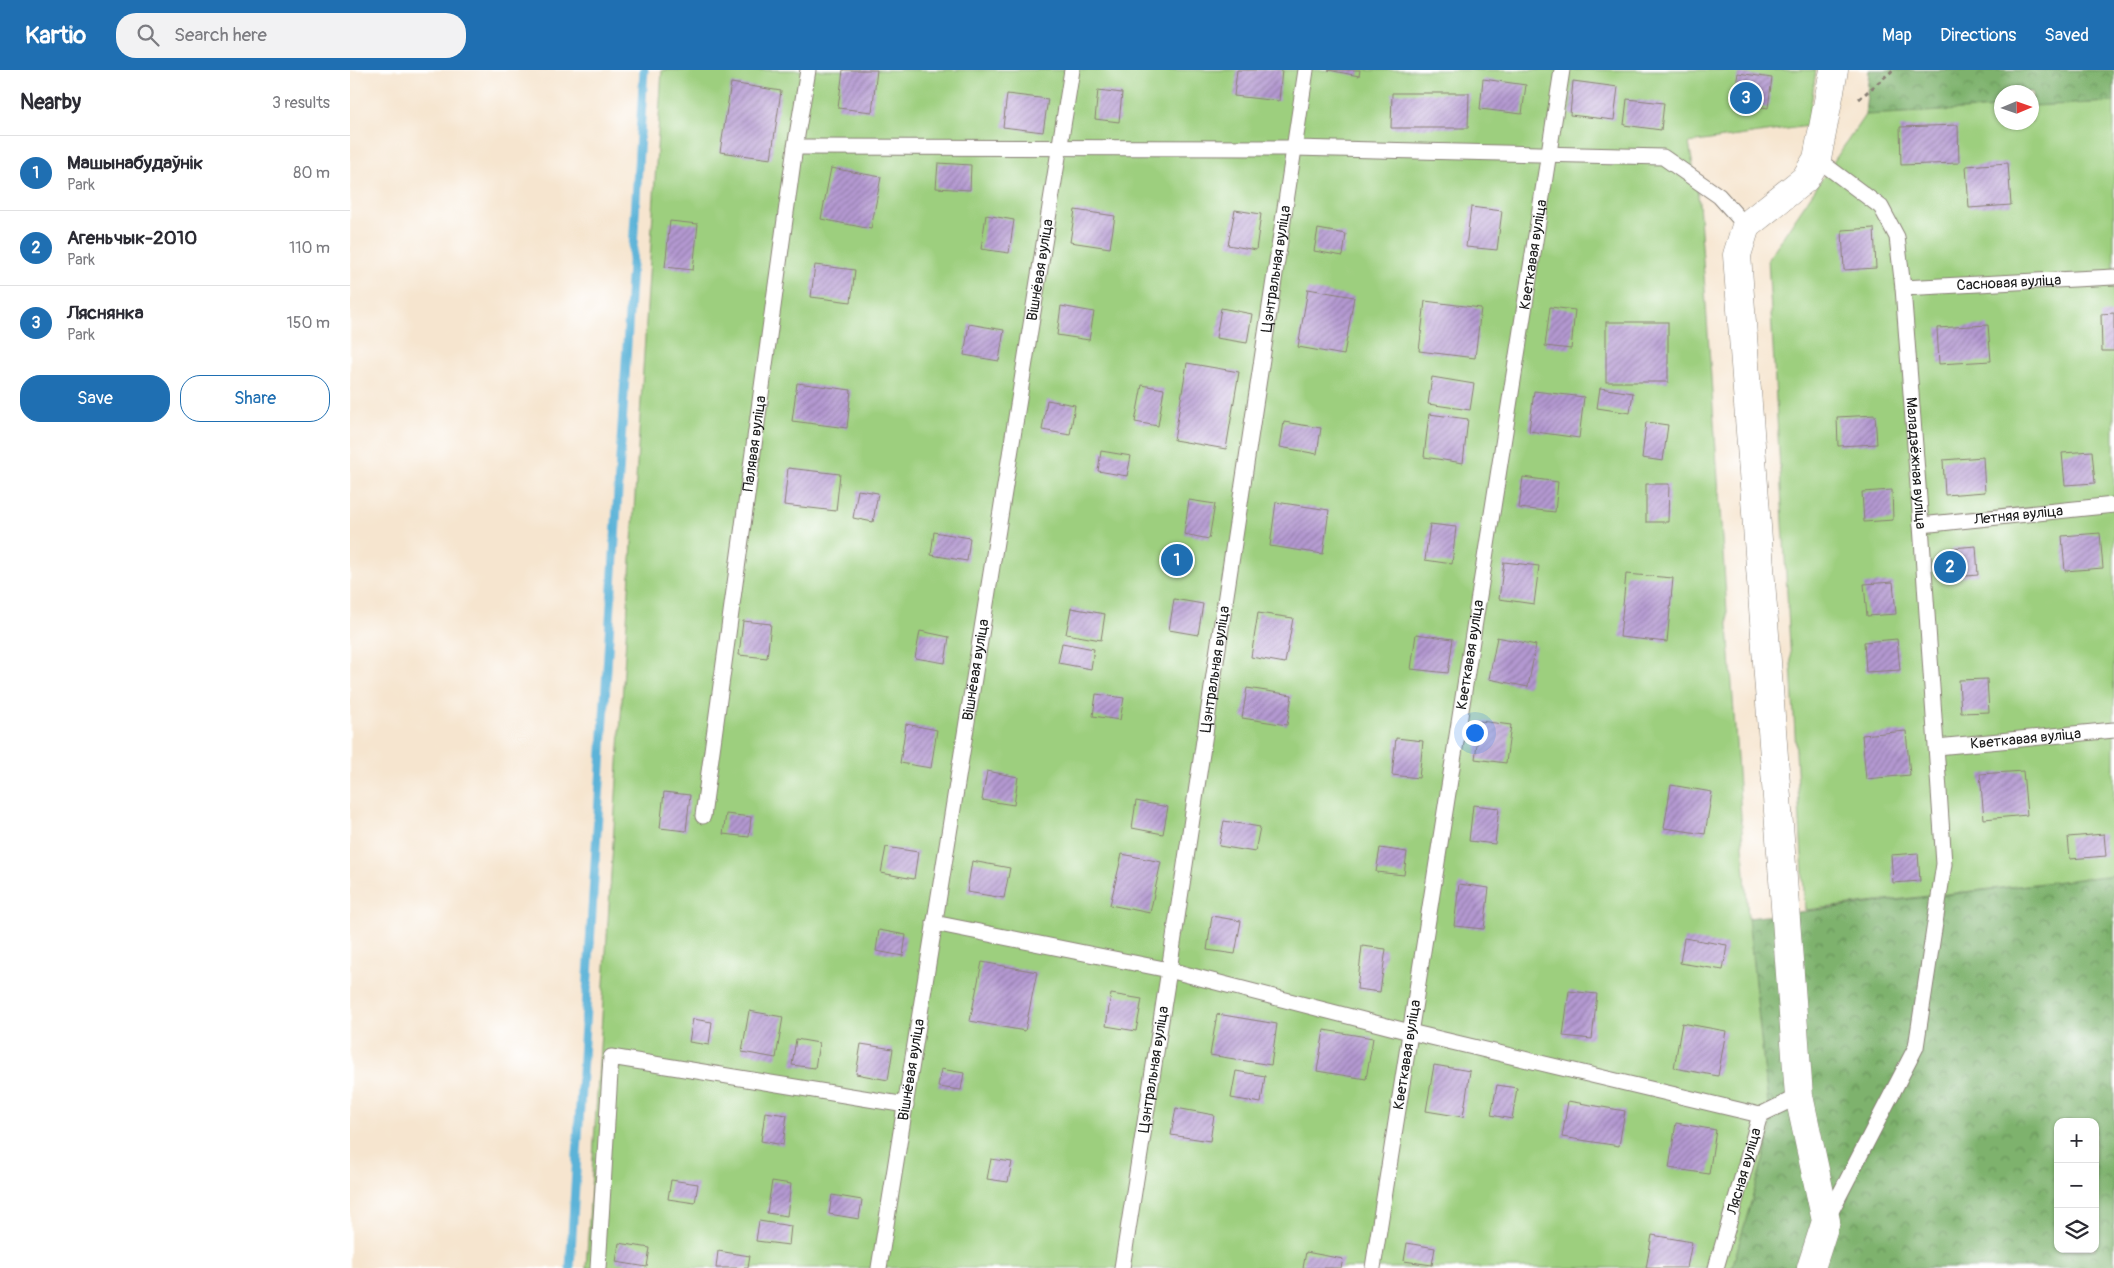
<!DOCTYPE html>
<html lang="en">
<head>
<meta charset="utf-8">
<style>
	:root { --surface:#fff; --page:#f2f2f3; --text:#2b2b33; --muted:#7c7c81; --line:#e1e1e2; --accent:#1f6fb2 }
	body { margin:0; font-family:Pangolin,sans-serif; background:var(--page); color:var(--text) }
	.controls { position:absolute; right:15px; bottom:15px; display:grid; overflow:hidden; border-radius:10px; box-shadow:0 1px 4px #0004 }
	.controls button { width:45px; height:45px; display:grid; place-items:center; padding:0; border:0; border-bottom:1px solid var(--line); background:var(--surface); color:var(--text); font:25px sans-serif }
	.compass { position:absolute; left:1644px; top:15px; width:45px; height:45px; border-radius:50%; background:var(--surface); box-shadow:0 1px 4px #0004; rotate:88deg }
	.you { position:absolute; left:1124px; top:662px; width:18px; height:18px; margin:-12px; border:4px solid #fff; border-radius:50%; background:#1a73e8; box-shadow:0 0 0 8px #1a73e833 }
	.badge { display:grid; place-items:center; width:32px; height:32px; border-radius:50%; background:var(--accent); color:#fff; font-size:16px; font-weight:700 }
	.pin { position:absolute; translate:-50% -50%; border:2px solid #fff; box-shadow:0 1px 5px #0006 }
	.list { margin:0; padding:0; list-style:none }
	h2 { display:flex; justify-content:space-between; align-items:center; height:65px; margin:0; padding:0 20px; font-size:21px }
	h2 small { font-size:16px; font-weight:400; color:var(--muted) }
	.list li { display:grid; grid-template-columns:32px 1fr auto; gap:15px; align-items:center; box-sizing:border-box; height:75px; padding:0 20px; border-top:1px solid var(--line) }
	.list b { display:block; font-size:19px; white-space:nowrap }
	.list p { margin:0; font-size:16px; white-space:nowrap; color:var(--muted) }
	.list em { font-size:16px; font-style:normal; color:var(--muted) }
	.actions { display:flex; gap:10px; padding:15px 20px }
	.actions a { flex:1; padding:11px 0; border:1px solid var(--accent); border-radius:20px; text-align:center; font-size:18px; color:var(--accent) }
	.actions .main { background:var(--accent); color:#fff }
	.icon { flex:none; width:28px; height:28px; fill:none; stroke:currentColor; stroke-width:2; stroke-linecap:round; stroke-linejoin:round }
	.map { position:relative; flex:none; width:1764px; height:1198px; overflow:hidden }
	header { display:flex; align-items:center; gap:30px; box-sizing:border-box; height:70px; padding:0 25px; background:var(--accent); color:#fff }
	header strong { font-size:24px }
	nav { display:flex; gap:28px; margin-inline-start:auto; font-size:18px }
	.search { width:350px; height:45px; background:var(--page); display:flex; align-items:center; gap:12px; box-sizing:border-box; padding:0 18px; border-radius:20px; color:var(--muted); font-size:19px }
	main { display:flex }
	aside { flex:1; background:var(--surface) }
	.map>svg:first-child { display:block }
	.forest { fill:url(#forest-crowns); stroke:#4d6744; fill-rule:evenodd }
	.garden { fill:#9dcf7e; stroke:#5c764d }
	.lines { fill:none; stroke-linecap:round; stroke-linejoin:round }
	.stream { stroke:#5bb3d8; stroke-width:9 }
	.building { fill:url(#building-hatch) }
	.lane-casing { stroke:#898076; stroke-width:17 }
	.street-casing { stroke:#898076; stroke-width:29 }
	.path { stroke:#898076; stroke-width:3; stroke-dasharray:4 4; stroke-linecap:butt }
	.lane { stroke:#fff; stroke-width:15 }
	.street { stroke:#fff; stroke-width:28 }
	.labels { text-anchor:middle; stroke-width:4; stroke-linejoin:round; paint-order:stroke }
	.street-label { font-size:15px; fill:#1c1c1c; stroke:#fff }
</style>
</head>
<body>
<header>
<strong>Kartio</strong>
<div class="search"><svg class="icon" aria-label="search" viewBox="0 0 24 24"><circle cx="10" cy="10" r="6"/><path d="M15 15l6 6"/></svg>Search here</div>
<nav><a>Map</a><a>Directions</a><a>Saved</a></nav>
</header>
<main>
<aside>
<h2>Nearby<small>3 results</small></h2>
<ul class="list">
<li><span class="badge">1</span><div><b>Машынабудаўнік</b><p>Park</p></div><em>80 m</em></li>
<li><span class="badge">2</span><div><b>Агеньчык-2010</b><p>Park</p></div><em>110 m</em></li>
<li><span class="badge">3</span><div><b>Ляснянка</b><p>Park</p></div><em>150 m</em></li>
</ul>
<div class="actions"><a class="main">Save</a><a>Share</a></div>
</aside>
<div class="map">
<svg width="1764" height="1198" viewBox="0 0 1764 1198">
	<defs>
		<pattern id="forest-crowns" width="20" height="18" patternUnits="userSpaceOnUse" patternTransform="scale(1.25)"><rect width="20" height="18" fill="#7eb26d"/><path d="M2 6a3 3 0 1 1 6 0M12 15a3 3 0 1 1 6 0" fill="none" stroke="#669059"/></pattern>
		<pattern id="building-hatch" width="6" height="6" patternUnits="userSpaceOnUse" patternTransform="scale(1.25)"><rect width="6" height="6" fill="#b499d1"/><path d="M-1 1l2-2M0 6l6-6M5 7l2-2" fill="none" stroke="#927ca9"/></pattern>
	</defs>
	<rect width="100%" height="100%" fill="#fff"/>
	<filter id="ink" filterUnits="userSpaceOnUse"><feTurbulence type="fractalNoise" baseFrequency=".02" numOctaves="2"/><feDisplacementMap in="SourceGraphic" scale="10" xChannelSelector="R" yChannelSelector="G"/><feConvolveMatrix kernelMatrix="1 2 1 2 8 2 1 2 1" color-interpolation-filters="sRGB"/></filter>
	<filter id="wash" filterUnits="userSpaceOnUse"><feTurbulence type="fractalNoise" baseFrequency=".0096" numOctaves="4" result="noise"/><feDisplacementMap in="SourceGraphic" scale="20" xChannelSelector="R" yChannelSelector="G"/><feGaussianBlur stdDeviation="1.12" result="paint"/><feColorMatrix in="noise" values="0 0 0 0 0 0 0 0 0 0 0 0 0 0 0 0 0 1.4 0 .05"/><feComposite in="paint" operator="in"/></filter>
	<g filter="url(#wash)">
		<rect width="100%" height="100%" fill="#f6e5cf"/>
		<g class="forest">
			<path d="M1519 0H1764V32L1682 36V22H1652L1651 38 1515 45Z"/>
			<path d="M1764 805V1198H1382L1421 1062 1398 848ZM1708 1052H1745V1179H1708Z"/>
		</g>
		<g class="garden">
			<path d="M312 0H1466L1458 56 1339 73 1349 132 1398 848 1421 1062 1382 1198H236Z"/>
			<path d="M1764 32V805L1455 840 1418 189 1515 45 1651 38 1652 52H1682V36Z"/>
		</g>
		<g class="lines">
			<path class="stream" d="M220 1198 294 0"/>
		</g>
		<g id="blocks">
			<g class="building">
				<path d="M493 0H527L522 42 488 38Z"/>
				<path d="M887 0H932L929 31 884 26Z"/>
				<path d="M978 0H1010L1009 6Z"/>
				<path d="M1388 3 1422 8 1418 38 1383 32Z"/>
				<path d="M1133 9 1176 15 1172 44 1130 39Z"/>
				<path d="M1223 11 1268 17 1264 50 1220 45Z"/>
				<path d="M381 13 431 21 421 89 370 82Z"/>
				<path d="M748 20 772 23 769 52 745 49Z"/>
				<path d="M1042 23H1119L1118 58H1041Z"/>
				<path d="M657 24 698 29 693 62 653 57Z"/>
				<path d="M1277 29 1314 33 1311 60 1274 55Z"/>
				<path d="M1608 55 1609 93 1551 95 1550 57Z"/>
				<path d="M588 93 621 95 620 120 586 118Z"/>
				<path d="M1658 93 1661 135 1619 138 1616 96Z"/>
				<path d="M481 98 531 107 521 159 471 149Z"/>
				<path d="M1121 137 1152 141 1147 180 1116 177Z"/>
				<path d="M725 140 765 146 760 178 720 172Z"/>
				<path d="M885 140 911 144 906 180 878 175Z"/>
				<path d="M636 145 664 150 659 183 631 179Z"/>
				<path d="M320 151 348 154 343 200 315 197Z"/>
				<path d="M1524 158 1526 198 1494 200 1492 160Z"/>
				<path d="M968 159 996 164 993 186 964 181Z"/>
				<path d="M465 195 505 200 501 232 461 227Z"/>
				<path d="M958 219 1004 227 994 285 948 277Z"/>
				<path d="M1075 231 1131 238 1125 288 1069 281Z"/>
				<path d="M711 236 744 242 739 270 707 265Z"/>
				<path d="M1200 237 1225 240 1221 279 1195 276Z"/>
				<path d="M871 238 902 244 897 273 866 268Z"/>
				<path d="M1764 243V281H1752L1751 244Z"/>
				<rect x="1256" y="252" width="62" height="60"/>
				<path d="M619 254 654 260 649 291 614 285Z"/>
				<path d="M1638 255 1641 291 1589 294 1587 258Z"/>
				<path d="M837 293 889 302 876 379 824 370Z"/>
				<path d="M1082 307 1124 314 1120 340 1078 334Z"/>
				<path d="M447 313 501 320 497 358 442 351Z"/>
				<path d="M792 315 814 319 808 356 785 352Z"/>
				<path d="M1250 318 1283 323 1280 343 1247 338Z"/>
				<path d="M1184 321 1234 327 1229 368 1179 361Z"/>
				<path d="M697 330 725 335 720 365 692 360Z"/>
				<path d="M1079 344 1118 349 1113 393 1074 387Z"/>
				<path d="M1525 345 1527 374 1488 376 1487 347Z"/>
				<path d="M934 352 971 358 967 384 930 377Z"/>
				<path d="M1296 352 1318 355 1313 391 1292 388Z"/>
				<path d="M751 381 781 386 777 406 748 401Z"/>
				<path d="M1742 381 1745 413 1715 415 1712 383Z"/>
				<path d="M1633 387 1635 422 1595 425 1593 390Z"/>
				<path d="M438 398 490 404 486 441 434 435Z"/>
				<path d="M1173 407 1208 412 1205 442 1169 438Z"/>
				<path d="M1296 414H1319L1318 452H1296Z"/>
				<path d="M508 420 528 423 523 452 503 448Z"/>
				<path d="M1542 420 1543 450 1514 452 1512 422Z"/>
				<path d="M839 430 865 434 859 469 834 464Z"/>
				<path d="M926 432 979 440 973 484 920 476Z"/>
				<path d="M1080 454 1106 457 1102 494 1075 490Z"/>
				<path d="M584 462 620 468 617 491 581 485Z"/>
				<path d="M1750 463 1753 498 1715 501 1712 466Z"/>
				<path d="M1626 476 1628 505 1605 507 1602 478Z"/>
				<path d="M1154 492 1189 496 1184 534 1149 529Z"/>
				<path d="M1276 504 1323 508 1317 572 1270 567Z"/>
				<path d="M1543 512 1546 544 1517 546 1514 514Z"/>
				<path d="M824 529 853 534 848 565 819 560Z"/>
				<path d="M721 538 755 544 751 570 716 564Z"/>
				<path d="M908 543 943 548 935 593 901 587Z"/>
				<path d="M393 551 421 554 417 588 389 585Z"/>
				<path d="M570 561 599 567 595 593 565 588Z"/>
				<path d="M1066 564 1103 569 1098 603 1061 599Z"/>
				<path d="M1147 567 1186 575 1178 617 1139 609Z"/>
				<path d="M1547 569 1550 600 1516 602 1514 572Z"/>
				<path d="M712 573 744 579 741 599 708 593Z"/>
				<path d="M1637 609 1639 642 1611 643 1609 610Z"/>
				<path d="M897 618 942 625 937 655 892 648Z"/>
				<path d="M746 624 774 628 770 650 743 646Z"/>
				<path d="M1130 651 1161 655 1156 693 1125 689Z"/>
				<path d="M556 654 587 660 581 698 550 693Z"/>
				<path d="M1556 661 1560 705 1516 709 1512 665Z"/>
				<path d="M1046 668 1073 671 1069 708 1042 705Z"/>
				<path d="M637 701 668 707 664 735 632 730Z"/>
				<path d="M1673 701 1677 745 1634 749 1630 704Z"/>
				<path d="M1321 715 1362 722 1355 764 1314 758Z"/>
				<path d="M314 722 340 725 336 761 310 758Z"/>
				<path d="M786 731 818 737 813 764 782 758Z"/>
				<path d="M1123 735 1149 738 1145 774 1119 771Z"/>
				<path d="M376 744 401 747 399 767 373 764Z"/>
				<path d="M874 751 910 757 905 782 869 776Z"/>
				<path d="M1754 764 1756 786 1720 789 1718 767Z"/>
				<path d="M536 777 568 782 564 809 531 803Z"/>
				<path d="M1030 778 1057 782 1054 805 1026 802Z"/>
				<path d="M1568 783 1570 811 1543 813 1541 785Z"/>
				<path d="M772 784 811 792 800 843 760 835Z"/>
				<path d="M622 791 660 798 654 828 617 822Z"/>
				<path d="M1109 814 1139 818 1134 859 1104 856Z"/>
				<path d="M862 846 891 851 885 884 857 880Z"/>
				<path d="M529 860 556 865 553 886 526 881Z"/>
				<path d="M1334 868 1377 875 1373 900 1330 893Z"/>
				<path d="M1012 876 1036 879 1030 922 1007 919Z"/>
				<path d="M632 892 687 902 675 961 620 951Z"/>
				<path d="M1219 921 1247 924 1242 969 1213 966Z"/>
				<path d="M761 924 792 929 786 961 756 956Z"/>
				<path d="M399 941 433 947 426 988 392 982Z"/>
				<path d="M867 944 927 954 921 995 860 985Z"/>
				<path d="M343 949 362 952 359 975 339 972Z"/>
				<path d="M1332 953 1376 961 1368 1006 1324 998Z"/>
				<path d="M974 960 1023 968 1016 1009 967 1001Z"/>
				<path d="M446 969 469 973 465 998 442 995Z"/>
				<path d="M511 974 543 979 538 1010 506 1004Z"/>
				<path d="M1084 995 1120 1001 1113 1047 1076 1041Z"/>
				<path d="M591 999 614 1003 611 1020 588 1017Z"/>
				<path d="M886 1001 915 1006 911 1033 881 1028Z"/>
				<path d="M1147 1015 1167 1018 1162 1049 1141 1045Z"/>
				<path d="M1218 1031 1275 1041 1269 1076 1212 1067Z"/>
				<path d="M826 1038 864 1045 860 1071 821 1065Z"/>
				<path d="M415 1042 437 1045 433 1075 411 1071Z"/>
				<path d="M1326 1053 1366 1060 1359 1104 1319 1098Z"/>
				<path d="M641 1089 662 1092 658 1112 637 1109Z"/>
				<path d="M321 1110 348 1114 345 1133 318 1129Z"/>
				<path d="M422 1111 441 1114 437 1146 417 1143Z"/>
				<path d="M482 1125 512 1130 509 1149 479 1144Z"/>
				<path d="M409 1151 441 1156 439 1175 406 1171Z"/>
				<path d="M1302 1165 1342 1172 1337 1198H1296Z"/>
				<path d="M269 1173 300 1178 297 1197 266 1192Z"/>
				<path d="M1057 1173 1085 1178 1082 1195 1054 1191Z"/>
				<path d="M368 1181 400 1186 398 1198H366Z"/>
				<path d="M956 1182 993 1189 991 1198H953Z"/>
			</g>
		</g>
	</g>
	<g filter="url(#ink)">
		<use href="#blocks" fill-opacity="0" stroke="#898076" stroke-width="1"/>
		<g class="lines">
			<g class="lane-casing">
				<g id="lane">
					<path d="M445 77 944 78 1313 87 1369 126 1396 156"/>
					<path id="s1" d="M1467 89 1531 137 1547 167 1553 218 1571 455 1594 794 1566 977 1477 1149"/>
					<path id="s2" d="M1553 218 1764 207"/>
					<path id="s3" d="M1571 455 1764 435"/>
					<path id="s4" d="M1587 677 1764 660"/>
					<path id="s5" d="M353 746 445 77 458 0"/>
					<path d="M584 853 819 900 1060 962 1410 1045"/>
					<path d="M248 1198 261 987 556 1035"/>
					<path id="s6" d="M529 1198 722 0"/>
					<path id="s7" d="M772 1198 819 900 956 0"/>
					<path id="s8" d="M1023 1198 1212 0"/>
					<path id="s9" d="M1366 1198 1410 1045 1449 1026"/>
				</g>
			</g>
			<g class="street-casing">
				<path id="street" d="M1461 1198 1476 1151 1449 1026 1387 185 1396 156 1455 109 1467 89 1484 0"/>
			</g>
			<path class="path" d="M1509 29 1543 0"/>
			<use href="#lane" class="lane"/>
			<use href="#street" class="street"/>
		</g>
	</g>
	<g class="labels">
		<g class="street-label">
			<text dy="5" stroke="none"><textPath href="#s8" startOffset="1026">Кветкавая вуліца</textPath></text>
			<text dy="5" stroke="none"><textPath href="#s6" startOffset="1011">Вішнёвая вуліца</textPath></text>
			<text dy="5" stroke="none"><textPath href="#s7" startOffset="1011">Цэнтральная вуліца</textPath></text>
			<text dy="5" stroke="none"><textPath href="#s2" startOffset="106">Сасновая вуліца</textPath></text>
			<text dy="5" stroke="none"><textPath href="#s5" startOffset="376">Палявая вуліца</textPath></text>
			<text dy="5" stroke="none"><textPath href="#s1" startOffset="341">Маладзёжная вуліца</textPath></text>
			<text dy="5" stroke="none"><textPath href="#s3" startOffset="98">Летняя вуліца</textPath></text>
			<text dy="5" stroke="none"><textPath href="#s8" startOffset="621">Кветкавая вуліца</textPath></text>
			<text dy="5" stroke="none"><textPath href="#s6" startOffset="606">Вішнёвая вуліца</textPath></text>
			<text dy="5" stroke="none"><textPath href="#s7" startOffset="606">Цэнтральная вуліца</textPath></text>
			<text dy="5" stroke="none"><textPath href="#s4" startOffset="89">Кветкавая вуліца</textPath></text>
			<text dy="5" stroke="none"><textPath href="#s8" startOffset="216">Кветкавая вуліца</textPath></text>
			<text dy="5" stroke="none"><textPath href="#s6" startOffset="201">Вішнёвая вуліца</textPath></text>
			<text dy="5" stroke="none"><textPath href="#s7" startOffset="201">Цэнтральная вуліца</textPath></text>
			<text dy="5" stroke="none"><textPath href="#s9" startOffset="101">Лясная вуліца</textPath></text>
		</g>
	</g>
</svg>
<div class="controls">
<button>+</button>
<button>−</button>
<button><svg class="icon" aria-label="layers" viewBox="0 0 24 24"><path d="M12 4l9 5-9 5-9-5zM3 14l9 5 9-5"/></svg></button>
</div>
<svg class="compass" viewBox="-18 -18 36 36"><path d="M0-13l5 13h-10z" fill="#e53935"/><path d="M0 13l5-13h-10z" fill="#7c7c81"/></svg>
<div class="you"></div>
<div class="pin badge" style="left:827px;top:490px">1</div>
<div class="pin badge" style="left:1600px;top:497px">2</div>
<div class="pin badge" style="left:1396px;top:28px">3</div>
</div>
</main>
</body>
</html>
